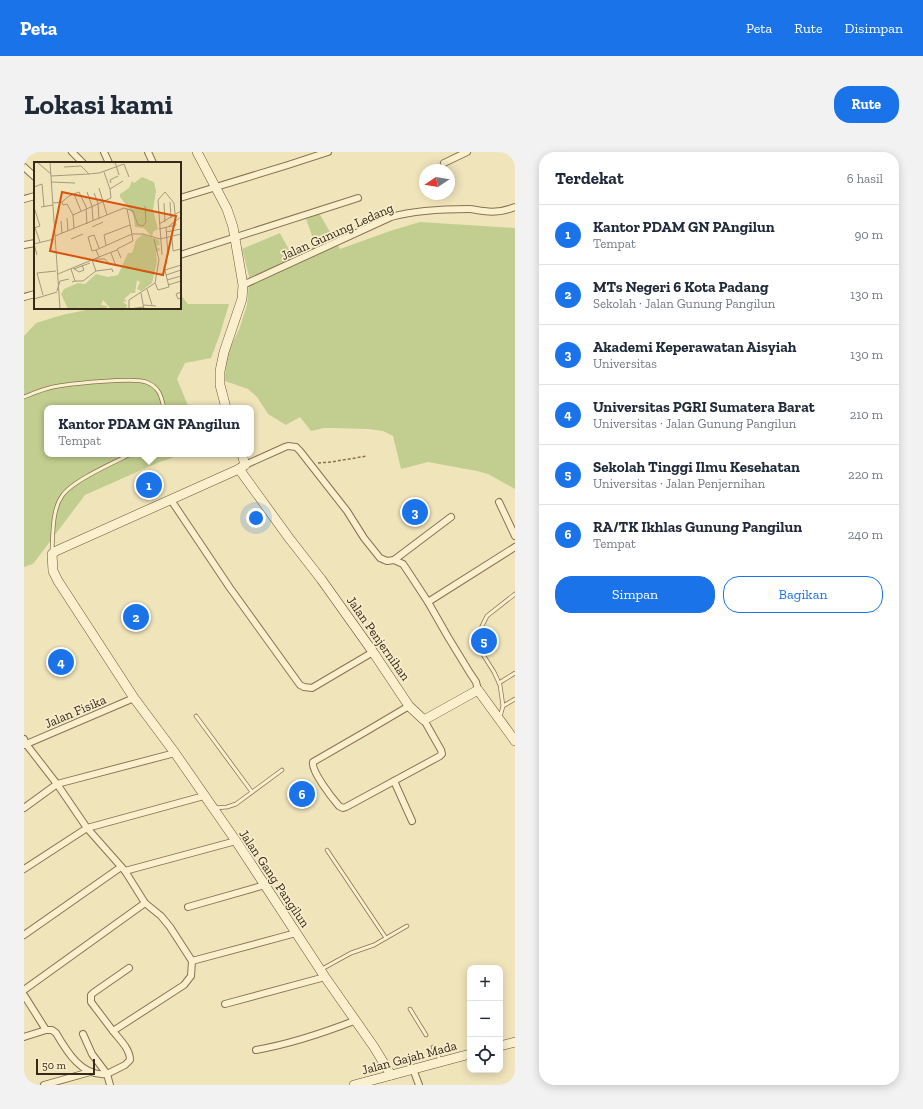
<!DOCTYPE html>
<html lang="id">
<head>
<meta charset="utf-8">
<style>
	:root { --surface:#fff; --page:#f2f2f3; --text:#1f2937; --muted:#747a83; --line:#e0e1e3; --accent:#1a73e8 }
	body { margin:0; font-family:"Zilla Slab",serif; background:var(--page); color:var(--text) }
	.controls { position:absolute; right:12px; bottom:12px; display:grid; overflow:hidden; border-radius:8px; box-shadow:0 2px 10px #0003 }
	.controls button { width:36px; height:36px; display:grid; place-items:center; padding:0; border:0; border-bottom:1px solid var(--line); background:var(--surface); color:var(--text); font:20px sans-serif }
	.compass { position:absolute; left:395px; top:12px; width:36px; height:36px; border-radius:50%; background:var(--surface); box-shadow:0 2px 10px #0003; rotate:258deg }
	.scale { position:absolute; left:12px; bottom:10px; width:59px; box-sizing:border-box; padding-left:4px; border:2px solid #36291a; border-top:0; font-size:11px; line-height:14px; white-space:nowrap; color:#36291a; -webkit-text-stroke:3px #f7edcb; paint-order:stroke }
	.you { position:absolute; left:232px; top:366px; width:14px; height:14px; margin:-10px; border:3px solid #fff; border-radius:50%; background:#1a73e8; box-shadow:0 0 0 6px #1a73e833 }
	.badge { display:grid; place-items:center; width:26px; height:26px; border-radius:50%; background:var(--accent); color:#fff; font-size:13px; font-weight:700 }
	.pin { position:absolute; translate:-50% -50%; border:2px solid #fff; box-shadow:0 1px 4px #0006 }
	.popup { position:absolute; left:20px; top:253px; width:210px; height:52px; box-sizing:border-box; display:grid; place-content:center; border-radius:8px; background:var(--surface); filter:drop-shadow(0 1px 3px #0005); font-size:13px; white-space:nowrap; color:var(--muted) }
	.popup b { font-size:15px; color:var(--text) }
	.popup::after { content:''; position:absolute; left:50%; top:100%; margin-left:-8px; border:8px solid transparent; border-top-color:var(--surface) }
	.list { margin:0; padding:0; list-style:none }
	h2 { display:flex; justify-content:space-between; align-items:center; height:52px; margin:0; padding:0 16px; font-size:17px }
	h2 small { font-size:13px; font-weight:400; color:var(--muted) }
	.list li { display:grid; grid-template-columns:26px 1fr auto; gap:12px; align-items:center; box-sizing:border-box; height:60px; padding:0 16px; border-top:1px solid var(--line) }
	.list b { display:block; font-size:15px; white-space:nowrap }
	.list p { margin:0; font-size:13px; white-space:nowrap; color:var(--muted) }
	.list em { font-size:13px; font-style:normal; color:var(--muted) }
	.actions { display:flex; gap:8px; padding:12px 16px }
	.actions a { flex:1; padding:9px 0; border:1px solid var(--accent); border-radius:16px; text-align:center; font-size:14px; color:var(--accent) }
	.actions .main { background:var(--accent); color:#fff }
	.icon { flex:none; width:22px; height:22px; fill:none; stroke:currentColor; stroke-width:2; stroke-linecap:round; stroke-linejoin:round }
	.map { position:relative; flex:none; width:491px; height:933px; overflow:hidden; border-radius:16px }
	header { display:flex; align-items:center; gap:24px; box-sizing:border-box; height:56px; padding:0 20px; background:var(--accent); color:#fff }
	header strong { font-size:19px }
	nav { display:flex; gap:22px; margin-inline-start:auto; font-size:14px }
	.intro { display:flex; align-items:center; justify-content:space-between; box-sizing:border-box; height:96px; padding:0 24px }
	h1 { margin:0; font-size:28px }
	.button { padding:10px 18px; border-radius:16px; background:var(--accent); color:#fff; font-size:14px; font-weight:700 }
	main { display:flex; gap:24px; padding:0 24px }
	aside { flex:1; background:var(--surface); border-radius:16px; box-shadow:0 2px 10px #0003 }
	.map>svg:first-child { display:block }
	.green { fill:#c2ce8f }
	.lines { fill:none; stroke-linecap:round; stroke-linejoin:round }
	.lane-casing { stroke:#877354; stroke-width:4.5 }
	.street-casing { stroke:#877354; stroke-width:8 }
	.secondary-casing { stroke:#695438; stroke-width:10 }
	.path { stroke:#877354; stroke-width:1.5; stroke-dasharray:3 2; stroke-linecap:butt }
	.lane { stroke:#faf0ce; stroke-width:3 }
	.street { stroke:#faf0ce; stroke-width:6 }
	.secondary { stroke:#faf0ce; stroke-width:9 }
	.labels { text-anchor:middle; stroke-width:3.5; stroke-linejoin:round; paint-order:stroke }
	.street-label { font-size:13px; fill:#36291a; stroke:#f7edcb }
	.inset-road { fill:none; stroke:#a6997b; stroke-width:1 }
	.view { fill:#d6540d; fill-opacity:0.15; stroke:#d6540d; stroke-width:2 }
	.inset-edge { fill:none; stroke:#36291a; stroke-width:2 }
</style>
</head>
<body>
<header>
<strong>Peta</strong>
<nav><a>Peta</a><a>Rute</a><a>Disimpan</a></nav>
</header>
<div class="intro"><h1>Lokasi kami</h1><a class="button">Rute</a></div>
<main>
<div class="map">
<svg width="491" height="933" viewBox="0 0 491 933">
	<rect width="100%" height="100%" fill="#f0e4bb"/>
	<g class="green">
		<path d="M295 61 316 97 366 79 396 70 491 76V337L464 322 453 319 404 310 377 317 369 284 359 279 344 277 308 276H300L287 279 276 265 262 273 244 262 233 245 224 237 201 229 202 203 215 178 223 153 225 132V124L218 97 256 81 269 105 292 94 282 67Z"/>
		<path d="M156 142 164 152H205L196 182 187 206 161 211 153 227 165 256H23V302H159L133 311 61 343 9 412 0 415V184L12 171 38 163 72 156H156Z"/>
	</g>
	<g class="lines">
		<g class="lane-casing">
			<g id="lane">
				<path d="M0 245C10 241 19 237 29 235 44 232 110 225 122 230 135 235 137 243 140 256"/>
				<path d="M28 399C29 382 28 358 38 344 48 329 89 311 107 302"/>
				<path d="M475 531 491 521"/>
				<path d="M479 554 491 547"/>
				<path d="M172 564 228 640"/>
				<path d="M476 565 479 554 476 533 470 520 458 501 456 494V483L458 474 463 464 491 442"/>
				<path d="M190 656 203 655 212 652 258 618"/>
				<path d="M303 698 362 786"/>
				<path d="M298 817 327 801 350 793 383 774"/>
				<path d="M386 857 402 883"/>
				<path d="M409 895 417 909"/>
			</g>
		</g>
		<g class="street-casing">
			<g id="street">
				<path d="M48 0 59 11"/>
				<path d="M80 0 85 11"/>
				<path d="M124 0 129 11"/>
				<path d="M420 11 443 0"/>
				<path d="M0 15 11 25"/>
				<path d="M156 46 264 13 304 0"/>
				<path d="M0 47 11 44"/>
				<path d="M0 93 11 91"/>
				<path d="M156 103 334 46"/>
				<path d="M219 133 367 65C392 58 419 57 445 57 450 57 455 59 460 59 471 61 481 59 491 55"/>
				<path d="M0 145 11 142"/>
				<path d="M221 313 261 295 264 294 272 295 276 299 323 359 340 386 356 406 363 409 370 408 427 365"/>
				<path d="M147 348 206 436 276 533 280 535 288 536 349 500"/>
				<path d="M475 350 491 384"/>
				<path d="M370 408 379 412 387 424 404 450 424 485 446 521 452 530 454 538"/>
				<path d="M404 450 491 395"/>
				<path d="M385 554 341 580 289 610C287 619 308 646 315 654L319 656 322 655 416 604 418 602 417 598 400 568"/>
				<path d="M0 587 2 592 33 632 63 676 101 719 121 751 137 764 146 775 168 809 167 824 160 833 89 879C96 888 106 897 106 908L101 913 83 922 68 902 59 882"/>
				<path d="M0 593 110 546"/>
				<path d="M370 629 388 669"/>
				<path d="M0 656 33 632 151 601"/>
				<path d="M0 717 63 676 180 644"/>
				<path d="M101 719 212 689"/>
				<path d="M164 755 241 733"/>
				<path d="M0 783 97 715"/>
				<path d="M168 809 272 781"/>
				<path d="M0 838 121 751"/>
				<path d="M0 843 22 878H28L32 881C43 900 58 925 83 922L86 933"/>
				<path d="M201 852 301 825"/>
				<path d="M89 879 67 850V843L69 841 105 816"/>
				<path d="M0 885 22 878"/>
				<path d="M232 898C266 892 299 881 330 869"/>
				<path d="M389 917 395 933"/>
				<path d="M20 933 66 920"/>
			</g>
		</g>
		<g class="secondary-casing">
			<g id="secondary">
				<path d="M173 0 203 57 209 75 219 133 218 147 200 200 196 219V233L202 256"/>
				<path d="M218 302 221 313 215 317 32 399 28 402 29 419 34 429 110 546 151 601 212 689 301 825 350 895 367 923"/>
				<path d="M215 317 265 386 297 427 349 500 385 554 400 568 454 538 491 589"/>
				<path d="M476 894 491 890"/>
				<path d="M330 933 446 902"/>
			</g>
		</g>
		<path class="path" d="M294 311 307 310 343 304"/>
		<use href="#lane" class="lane"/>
		<use href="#street" class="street"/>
		<use href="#secondary" class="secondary"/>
	</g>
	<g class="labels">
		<g class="street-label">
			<text transform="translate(313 79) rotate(-24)" y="5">Jalan Gunung Ledang</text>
			<text transform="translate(355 486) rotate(55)" y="5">Jalan Penjernihan</text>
			<text transform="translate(51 559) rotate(-23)" y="5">Jalan Fisika</text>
			<text transform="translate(251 726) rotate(56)" y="5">Jalan Gang Pangilun</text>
			<text transform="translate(385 905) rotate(-15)" y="5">Jalan Gajah Mada</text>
		</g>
	</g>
	<g transform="translate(10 10)">
		<rect width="147" height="147" fill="#f0e4bb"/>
		<path d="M108 15 120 20 122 29 119 48 124 67 119 70 118 75 110 66 101 65 99 52 86 35V32L95 26 98 19 100 21ZM109 72 125 78 126 83 122 84 127 88 122 90 123 100 118 121 107 129 103 127 106 120 103 118 101 131H97L90 137 93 139 89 140 93 143 92 147H77L69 138 67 143 73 144 72 147H34L27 132 30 127 44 121 51 122 62 112 74 115 84 113 94 91H98L102 78Z" fill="#c2ce8f"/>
		<path class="inset-road" d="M3 0 17 12M16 0 26 147M81 0 85 13M70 10 76 27M55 12 65 11 90 2 95 15M17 14 55 12 47 4 30 5M17 20 41 21M77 21 76 18 84 14M0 25 8 22 10 44M65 26 73 53M53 30 58 44 59 59M60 31 64 41 65 57M40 32 47 49M28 40 29 43 33 42 39 53 77 36 76 27 89 19M136 40 137 56M19 41 28 40 35 34 45 30 53 47M130 41 131 60M0 45 6 64 0 66M7 45 19 43M52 47 53 62M93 47 98 72M39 53 40 66M33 56 34 69M27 59 28 71M125 62 147 49M135 64 147 55M58 65 69 60M132 65 134 93M1 66 6 80M125 67 142 63 141 59M132 70 147 67M21 74 90 46 99 49 104 63 109 64 112 60 111 44M138 75 139 89 147 87M37 77 49 72M72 83 70 73 96 63M62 88 58 89 54 75 60 73 65 86M77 91 82 104M3 93 0 82 20 77M128 93 124 38 131 30 140 41 141 52M65 95 83 88M87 96 83 87 99 79 98 73M61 97H71L76 103M58 98 62 109 78 107 79 110M39 106 45 110 50 108 48 103M37 107 41 119 38 120M40 107 56 101M131 108 147 103M24 112 65 95 62 88 98 72H109L126 77 147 72M132 113 147 108M133 118 147 114M41 119H49L62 109M121 121 124 128 135 125 130 104M134 123 147 119M113 127 118 143M23 129 26 119 35 117M147 130 142 132 144 137 147 136M107 131 110 147M9 133 3 111 22 109M0 137 23 130M110 143 122 144M95 147V138L121 121 125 98 120 77M95 147 110 145"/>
		<path class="view" d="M28 30 142 54 129 113 16 89Z"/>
		<rect width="147" height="147" class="inset-edge"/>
	</g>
</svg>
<div class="controls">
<button>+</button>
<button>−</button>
<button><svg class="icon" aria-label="locate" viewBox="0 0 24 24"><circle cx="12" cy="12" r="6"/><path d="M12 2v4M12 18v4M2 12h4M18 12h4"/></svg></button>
</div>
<svg class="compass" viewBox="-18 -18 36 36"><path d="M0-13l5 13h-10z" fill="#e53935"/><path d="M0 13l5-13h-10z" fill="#747a83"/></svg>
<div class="scale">50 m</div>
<div class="you"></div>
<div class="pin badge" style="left:125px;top:333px">1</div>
<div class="popup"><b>Kantor PDAM GN PAngilun</b>Tempat</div>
<div class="pin badge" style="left:112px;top:465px">2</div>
<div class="pin badge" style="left:391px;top:360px">3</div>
<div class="pin badge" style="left:37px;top:510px">4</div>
<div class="pin badge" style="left:460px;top:489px">5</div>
<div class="pin badge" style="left:278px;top:642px">6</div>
</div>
<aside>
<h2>Terdekat<small>6 hasil</small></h2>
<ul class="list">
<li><span class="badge">1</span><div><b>Kantor PDAM GN PAngilun</b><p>Tempat</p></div><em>90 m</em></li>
<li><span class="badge">2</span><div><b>MTs Negeri 6 Kota Padang</b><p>Sekolah · Jalan Gunung Pangilun</p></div><em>130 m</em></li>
<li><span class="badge">3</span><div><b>Akademi Keperawatan Aisyiah</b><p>Universitas</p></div><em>130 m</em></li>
<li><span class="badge">4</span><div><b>Universitas PGRI Sumatera Barat</b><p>Universitas · Jalan Gunung Pangilun</p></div><em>210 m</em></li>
<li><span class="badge">5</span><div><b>Sekolah Tinggi Ilmu Kesehatan</b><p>Universitas · Jalan Penjernihan</p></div><em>220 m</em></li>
<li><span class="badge">6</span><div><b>RA/TK Ikhlas Gunung Pangilun</b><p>Tempat</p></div><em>240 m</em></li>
</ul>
<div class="actions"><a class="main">Simpan</a><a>Bagikan</a></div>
</aside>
</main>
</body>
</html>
